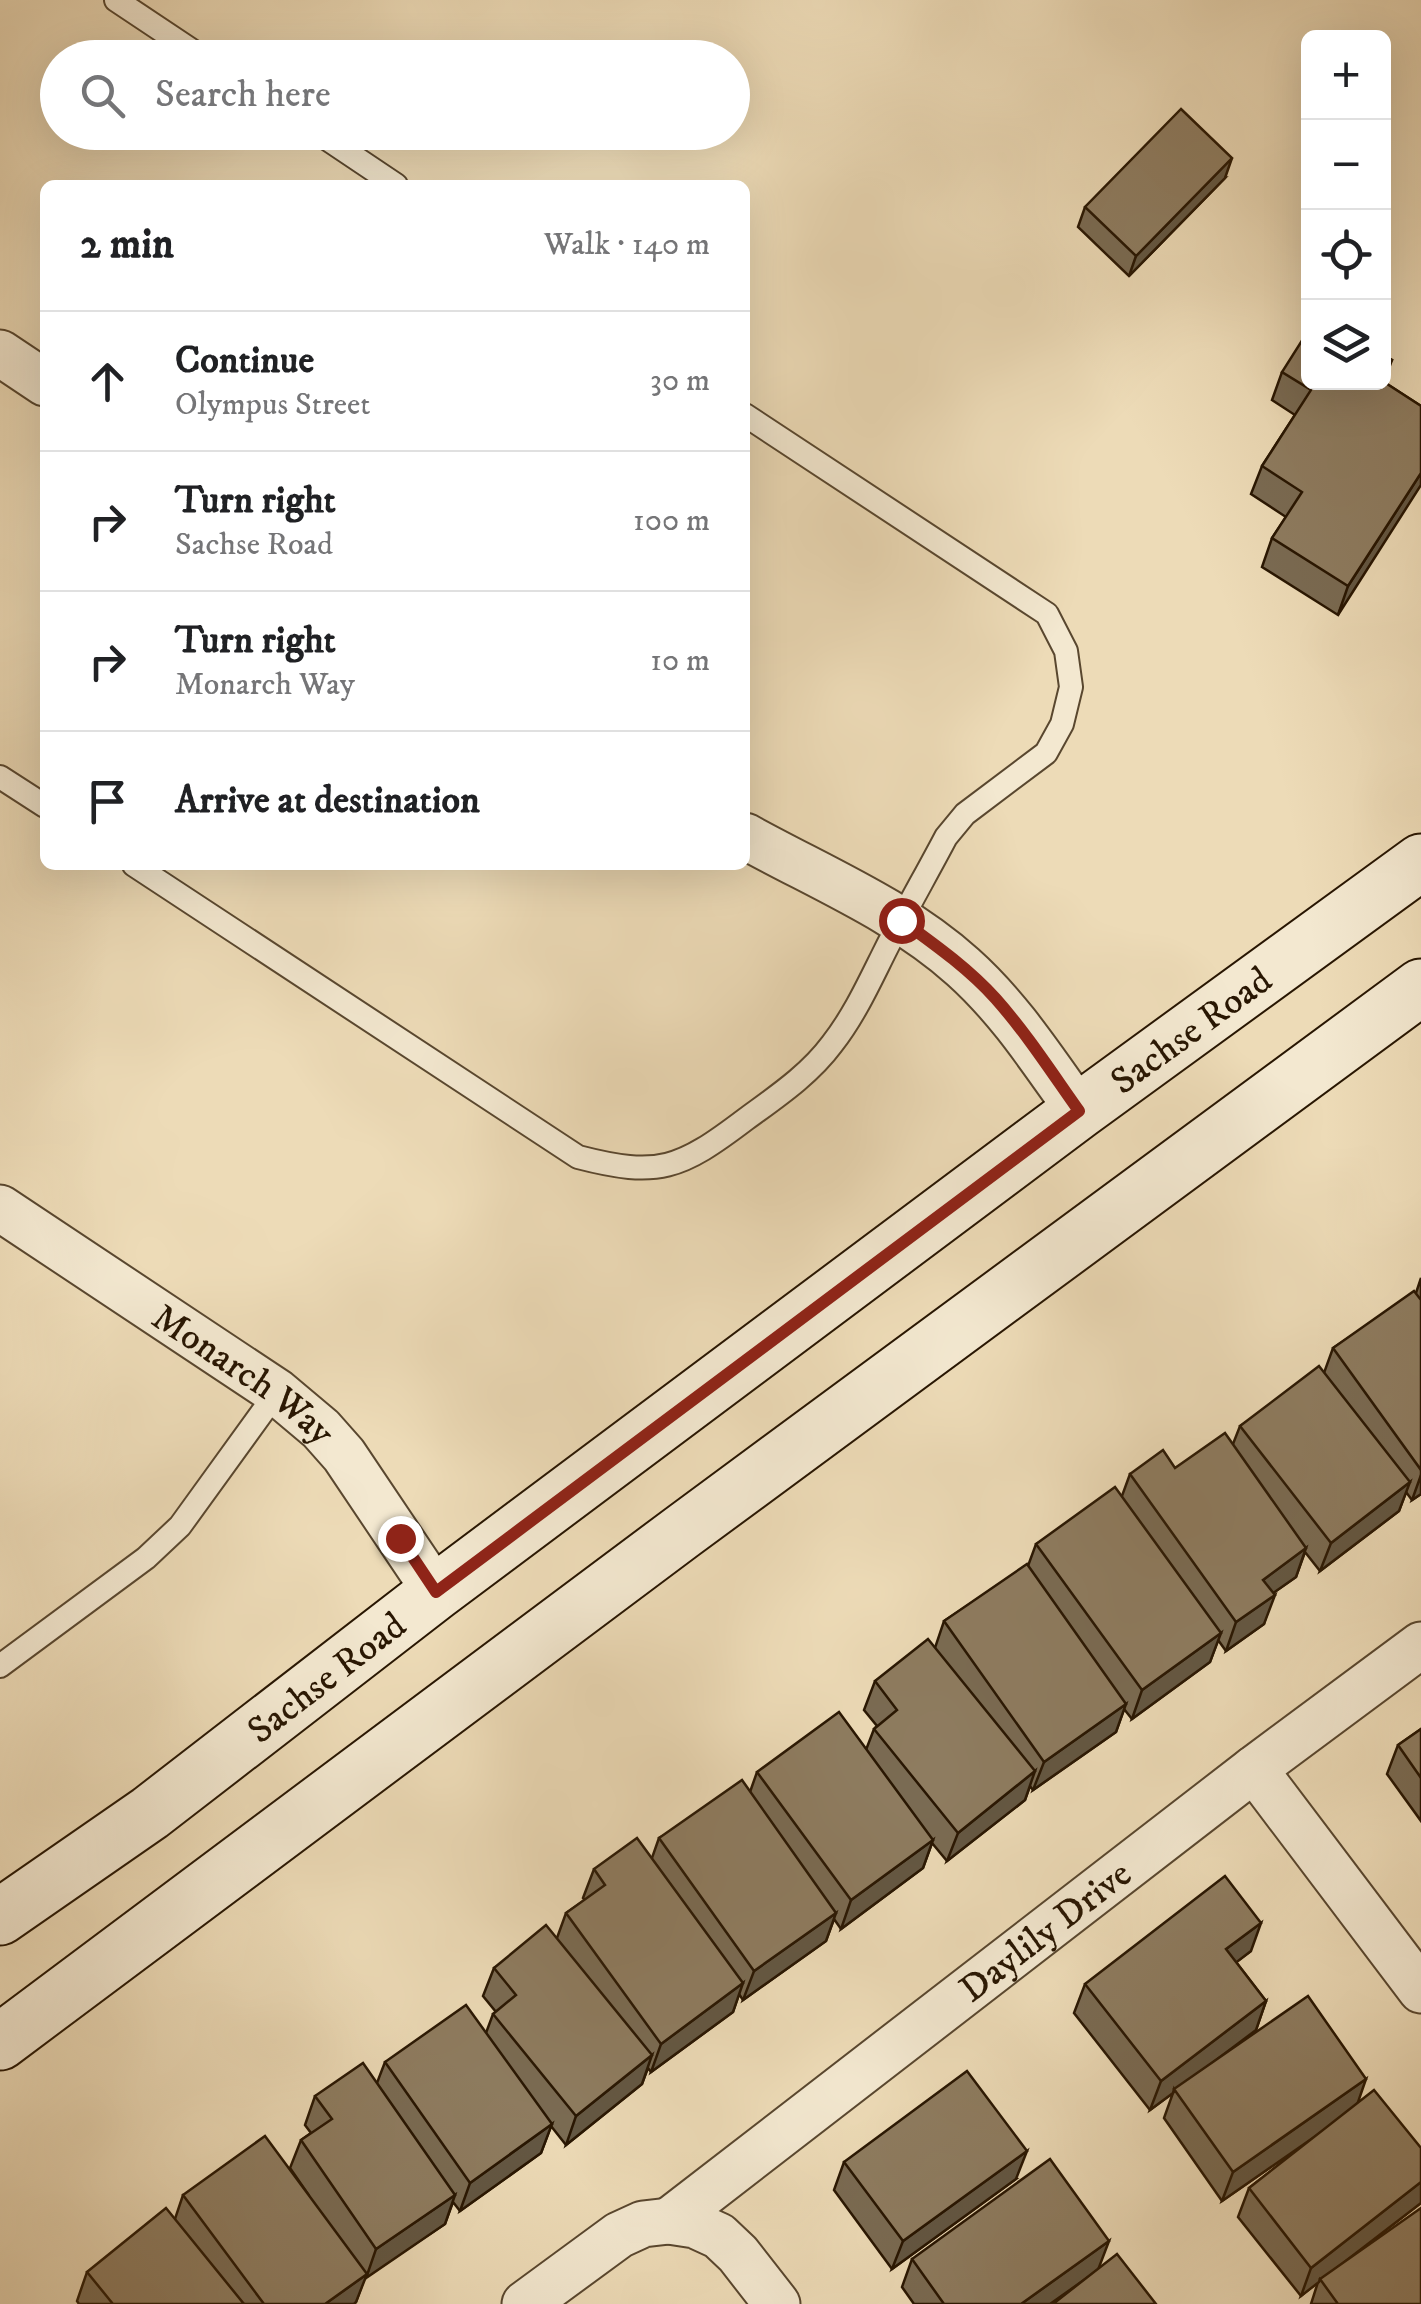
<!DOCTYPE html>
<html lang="en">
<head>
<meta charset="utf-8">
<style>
	:root { --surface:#fff; --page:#f2f2f2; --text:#202124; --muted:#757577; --line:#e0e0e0 }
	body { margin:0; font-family:"IM FELL DW Pica",serif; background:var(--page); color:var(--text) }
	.controls { position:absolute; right:30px; top:30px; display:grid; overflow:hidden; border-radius:15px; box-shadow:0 10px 40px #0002 }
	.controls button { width:90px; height:90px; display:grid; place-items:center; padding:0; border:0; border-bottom:2px solid var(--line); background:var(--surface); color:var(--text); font:50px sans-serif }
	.stop { position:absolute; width:30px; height:30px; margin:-22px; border:8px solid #8f2418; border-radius:50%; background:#fff }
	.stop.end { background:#8f2418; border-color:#fff; box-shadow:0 2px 10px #0008 }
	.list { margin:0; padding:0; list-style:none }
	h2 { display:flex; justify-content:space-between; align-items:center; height:130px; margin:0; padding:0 40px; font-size:42px }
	h2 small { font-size:32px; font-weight:400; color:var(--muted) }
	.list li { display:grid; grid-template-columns:65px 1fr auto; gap:30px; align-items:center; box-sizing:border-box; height:140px; padding:0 40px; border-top:2px solid var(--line) }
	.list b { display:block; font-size:38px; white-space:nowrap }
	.list p { margin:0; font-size:32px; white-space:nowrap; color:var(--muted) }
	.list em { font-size:32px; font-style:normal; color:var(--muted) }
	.icon { flex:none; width:55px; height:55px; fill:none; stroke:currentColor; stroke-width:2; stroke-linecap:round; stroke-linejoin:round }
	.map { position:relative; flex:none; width:1421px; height:2304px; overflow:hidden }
	.search { position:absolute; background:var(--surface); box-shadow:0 10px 40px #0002; left:40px; top:40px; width:710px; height:110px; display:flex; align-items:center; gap:25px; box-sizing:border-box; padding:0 35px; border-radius:55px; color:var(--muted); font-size:38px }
	.panel { position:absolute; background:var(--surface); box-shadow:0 10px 40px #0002; left:40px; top:180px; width:710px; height:690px; border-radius:15px }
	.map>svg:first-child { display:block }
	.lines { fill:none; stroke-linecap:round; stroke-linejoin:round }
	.lane-casing { stroke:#59472f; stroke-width:26 }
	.street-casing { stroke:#59472f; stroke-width:49 }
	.secondary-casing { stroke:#281602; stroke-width:59 }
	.lane { stroke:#f3e8d0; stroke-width:22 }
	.street { stroke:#f3e8d0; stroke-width:45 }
	.secondary { stroke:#f3e8d0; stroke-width:55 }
	.wall { fill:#7a6b53; stroke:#281602; stroke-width:2.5 }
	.shaded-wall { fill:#635743; stroke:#281602; stroke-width:2.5 }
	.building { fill:#8e7c60; stroke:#281602; stroke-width:2.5 }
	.route { stroke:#8f2418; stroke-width:12 }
	.labels { text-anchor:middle; stroke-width:8; stroke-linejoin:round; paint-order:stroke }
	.street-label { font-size:38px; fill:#281602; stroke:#f3e8d0 }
</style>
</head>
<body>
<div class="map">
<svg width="1421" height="2304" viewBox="0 0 1421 2304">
	<rect width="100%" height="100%" fill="#eddbb7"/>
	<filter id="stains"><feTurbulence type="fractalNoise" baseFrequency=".002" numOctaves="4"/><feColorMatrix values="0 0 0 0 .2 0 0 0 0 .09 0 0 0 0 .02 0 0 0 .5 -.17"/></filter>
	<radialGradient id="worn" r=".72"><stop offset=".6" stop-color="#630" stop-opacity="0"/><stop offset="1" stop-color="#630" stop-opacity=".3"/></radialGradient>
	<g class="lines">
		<g class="lane-casing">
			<g id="lane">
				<path d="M116 0 203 58"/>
				<path d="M317 132 396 185"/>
				<path d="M0 777 45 806"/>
				<path d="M134 865 578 1157C659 1178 680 1169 746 1119 776 1097 809 1075 832 1044 854 1016 869 983 885 951 904 913 926 875 946 837L965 814 1046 753 1062 724 1071 687 1066 651 1047 614 745 415"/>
				<path d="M0 1666 146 1558 180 1526 277 1392"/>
			</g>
		</g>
		<g class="street-casing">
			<g id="street">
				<path d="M0 353 45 383"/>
				<path d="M745 836C819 877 900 910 963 967 1010 1009 1043 1061 1079 1111"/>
				<path id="s1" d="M0 1208 277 1392 321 1429 344 1455 436 1592"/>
				<path d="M1254 1769 1421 1990"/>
				<path id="s2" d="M669 2221 1254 1769 1421 1645"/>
				<path d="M525 2304 619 2235 643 2224 669 2221 695 2225 719 2236 738 2254 777 2304"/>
			</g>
		</g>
		<g class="secondary-casing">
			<g id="secondary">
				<path id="s3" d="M0 1917 150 1813 436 1592 1079 1111 1421 862"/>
				<path d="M0 2042 682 1532 1421 987"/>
			</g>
		</g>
		<use href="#lane" class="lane"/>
		<use href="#street" class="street"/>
		<use href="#secondary" class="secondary"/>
	</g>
	<g class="wall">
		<path d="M1225 178 1129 276 1078 227 1085 207Z"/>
		<path d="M1384 355 1392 360 1384 382 1421 406 1338 615 1262 567 1272 538 1286 517 1251 494 1262 466 1295 415 1272 400 1282 372Z"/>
		<path d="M1421 1278V1494L1412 1500 1406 1492 1399 1511 1320 1571 1305 1552 1296 1577 1273 1593 1264 1624 1226 1651 1218 1640 1210 1662 1132 1719 1124 1709 1116 1732 1033 1790 1030 1786 1025 1800 947 1861 932 1843 923 1868 841 1929 834 1919 826 1941 743 2000 739 1994 733 2012 651 2072 648 2068 642 2084 566 2145 551 2126 541 2153 460 2211 453 2202 445 2224 365 2277 356 2302 354 2304H79L77 2301 87 2272 175 2219 183 2195 308 2194 290 2168 301 2140 311 2133 305 2125 315 2096 377 2083 385 2062 486 2033 493 2014 496 2012 483 1996 494 1968 557 1938 566 1913 585 1900 583 1898 594 1869 652 1858 659 1838 750 1792 757 1772 866 1750 874 1729 877 1726 864 1710 875 1681 935 1648 944 1621 1028 1566 1036 1544 1122 1496 1130 1474 1175 1468 1233 1444 1240 1426 1324 1373 1333 1348 1416 1293Z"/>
		<path d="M1421 1729V1821L1387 1774 1398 1745Z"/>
		<path d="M1251 1951 1236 1962 1266 2001 1256 2030 1209 2065 1358 2103 1421 2148V2203L1356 2253 1421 2304H1311L1318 2282 1301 2296 1238 2217 1249 2188 1318 2134 1222 2201 1164 2118 1173 2093 1150 2110 1074 2013 1085 1984Z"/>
		<path d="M844 2162 1016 2179 892 2269 834 2190Z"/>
		<path d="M912 2259 1083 2281 1050 2304H914L902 2287Z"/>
	</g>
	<g class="shaded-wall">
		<path d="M1232 158 1225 178 1129 276 1136 256Z"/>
		<path d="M1421 473V485L1338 615 1348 586Z"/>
		<path d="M1421 1475V1494L1412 1500Z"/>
		<path d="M1410 1482 1399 1511 1320 1571 1331 1543Z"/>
		<path d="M1306 1548 1296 1577 1252 1608 1263 1580Z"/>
		<path d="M1275 1595 1264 1624 1226 1651 1236 1622Z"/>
		<path d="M1221 1633 1210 1662 1132 1719 1142 1690Z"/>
		<path d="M1126 1704 1116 1732 1033 1790 1044 1762Z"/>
		<path d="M1035 1771 1025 1800 947 1861 958 1833Z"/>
		<path d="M933 1840 923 1868 841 1929 851 1900Z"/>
		<path d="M836 1913 826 1941 743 2000 754 1971Z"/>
		<path d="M1261 1923 1251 1951 1216 1978 1226 1949Z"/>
		<path d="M743 1983 733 2012 651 2072 661 2044Z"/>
		<path d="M1266 2001 1256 2030 1175 2091 1174 2089 1173 2093 1150 2110 1161 2081Z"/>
		<path d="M652 2055 642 2084 566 2145 576 2116Z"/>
		<path d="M1366 2079 1356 2108 1222 2201 1233 2172Z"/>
		<path d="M552 2124 541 2153 460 2211 470 2183Z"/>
		<path d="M1027 2151 1016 2179 892 2269 903 2241Z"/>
		<path d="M1421 2182V2203L1321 2280 1320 2279 1319 2282 1301 2296 1311 2268Z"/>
		<path d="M455 2195 445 2224 366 2278 376 2249Z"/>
		<path d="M1109 2241 1098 2270 1050 2304H1021Z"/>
		<path d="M367 2274 356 2302 354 2304H325Z"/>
	</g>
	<g class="building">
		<path d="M1181 109 1232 158 1136 256 1085 207Z"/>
		<path d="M1308 331V382H1384L1421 406V473L1348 586 1272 538 1302 492 1262 466 1311 390 1282 372Z"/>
		<path d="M1384 355 1392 360 1384 373Z"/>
		<path d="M1414 1291 1421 1300V1470L1333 1348Z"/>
		<path d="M1319 1366 1410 1482 1331 1543 1240 1426Z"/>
		<path d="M1225 1433 1306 1548 1263 1580 1275 1595 1236 1622 1130 1474 1163 1450 1175 1468Z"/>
		<path d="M1115 1487 1221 1633 1142 1690 1036 1544Z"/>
		<path d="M1027 1564 1126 1704 1044 1762 944 1621Z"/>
		<path d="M928 1639 1035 1771 958 1833 874 1729 897 1710 875 1681Z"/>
		<path d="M839 1712 933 1840 851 1900 757 1772Z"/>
		<path d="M1421 1729V1778L1398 1745Z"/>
		<path d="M742 1780 836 1913 754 1971 659 1838Z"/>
		<path d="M637 1838 743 1983 661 2044 566 1913 605 1885 594 1869Z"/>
		<path d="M1225 1876 1261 1923 1226 1949 1266 2001 1161 2081 1085 1984Z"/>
		<path d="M546 1925 652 2055 576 2116 493 2014 516 1995 494 1968Z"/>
		<path d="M1308 1996 1366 2079 1233 2172 1174 2089Z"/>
		<path d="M466 2005 552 2124 470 2183 385 2062Z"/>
		<path d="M363 2063 455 2195 376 2249 301 2140 332 2119 315 2096Z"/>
		<path d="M967 2071 1027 2151 903 2241 844 2162Z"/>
		<path d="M1374 2090 1421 2148V2182L1311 2268 1249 2188Z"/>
		<path d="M265 2136 367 2274 325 2304H264L183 2195Z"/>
		<path d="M1050 2159 1109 2241 1021 2304H944L912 2259Z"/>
		<path d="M166 2208 244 2304H113L87 2272Z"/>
		<path d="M1421 2208V2304H1338L1320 2279Z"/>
		<path d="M1117 2254 1156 2304H1053Z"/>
	</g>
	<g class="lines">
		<path class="route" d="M400 1538 436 1592 1079 1111C1052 1073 1027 1034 996 999 968 968 934 944 901 920"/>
	</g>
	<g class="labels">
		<g class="street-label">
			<text dy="13" stroke="none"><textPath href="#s3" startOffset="1485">Sachse Road</textPath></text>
			<text dy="13" stroke="none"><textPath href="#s1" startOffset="295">Monarch Way</textPath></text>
			<text dy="13" stroke="none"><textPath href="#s3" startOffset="405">Sachse Road</textPath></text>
			<text dy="13" stroke="none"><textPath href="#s2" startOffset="475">Daylily Drive</textPath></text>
		</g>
	</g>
	<rect width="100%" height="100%" filter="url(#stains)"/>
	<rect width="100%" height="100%" fill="url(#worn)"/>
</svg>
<div class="controls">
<button>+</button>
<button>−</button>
<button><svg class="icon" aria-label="locate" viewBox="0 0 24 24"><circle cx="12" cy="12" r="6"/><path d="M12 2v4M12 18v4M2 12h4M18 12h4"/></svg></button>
<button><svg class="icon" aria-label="layers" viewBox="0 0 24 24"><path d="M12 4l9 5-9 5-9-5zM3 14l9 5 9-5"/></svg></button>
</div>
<div class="stop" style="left:901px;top:920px"></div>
<div class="stop end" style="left:400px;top:1538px"></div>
<div class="search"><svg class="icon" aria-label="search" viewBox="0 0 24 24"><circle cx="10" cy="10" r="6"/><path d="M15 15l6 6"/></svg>Search here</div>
<section class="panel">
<h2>2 min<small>Walk · 140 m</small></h2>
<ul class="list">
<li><svg class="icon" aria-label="ahead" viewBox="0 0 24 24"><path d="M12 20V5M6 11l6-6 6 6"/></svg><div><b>Continue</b><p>Olympus Street</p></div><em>30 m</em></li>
<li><svg class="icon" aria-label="right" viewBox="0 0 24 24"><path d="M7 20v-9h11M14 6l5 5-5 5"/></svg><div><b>Turn right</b><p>Sachse Road</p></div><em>100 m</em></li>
<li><svg class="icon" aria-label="right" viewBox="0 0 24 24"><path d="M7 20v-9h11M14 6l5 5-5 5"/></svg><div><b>Turn right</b><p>Monarch Way</p></div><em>10 m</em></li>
<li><svg class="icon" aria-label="arrive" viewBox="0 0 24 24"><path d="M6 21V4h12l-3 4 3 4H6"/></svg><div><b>Arrive at destination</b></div></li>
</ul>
</section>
</div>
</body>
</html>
